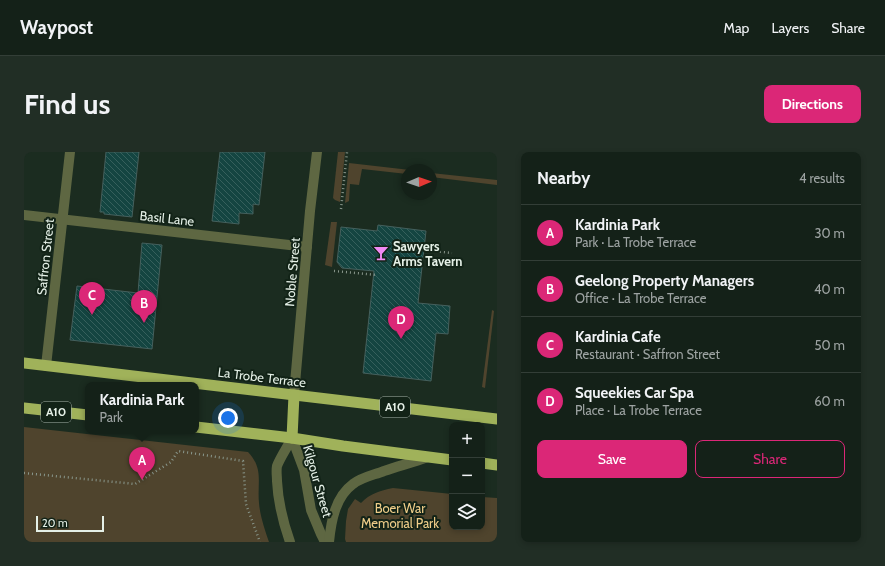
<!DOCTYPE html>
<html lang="en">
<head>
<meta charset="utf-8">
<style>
	:root { --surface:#142118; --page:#212e25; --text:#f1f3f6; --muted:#9da3a2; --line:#333e37; --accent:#db2777 }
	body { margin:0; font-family:Cabin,sans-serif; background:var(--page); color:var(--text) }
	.controls { position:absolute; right:12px; bottom:12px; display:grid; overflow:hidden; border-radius:8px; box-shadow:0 2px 6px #0003 }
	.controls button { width:36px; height:36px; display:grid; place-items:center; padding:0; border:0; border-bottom:1px solid var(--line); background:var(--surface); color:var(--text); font:20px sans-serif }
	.compass { position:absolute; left:377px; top:12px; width:36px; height:36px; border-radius:50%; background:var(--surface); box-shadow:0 2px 6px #0003; rotate:88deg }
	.scale { position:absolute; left:12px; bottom:10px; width:68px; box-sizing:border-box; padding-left:4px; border:2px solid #e5f0e7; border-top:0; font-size:11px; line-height:14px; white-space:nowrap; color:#e5f0e7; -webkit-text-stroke:3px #122317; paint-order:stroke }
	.you { position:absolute; left:204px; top:266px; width:14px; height:14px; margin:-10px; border:3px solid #fff; border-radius:50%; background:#1a73e8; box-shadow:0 0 0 6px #1a73e833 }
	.badge { display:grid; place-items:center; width:26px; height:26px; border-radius:50%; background:var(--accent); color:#fff; font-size:13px; font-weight:700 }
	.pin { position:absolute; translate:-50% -33px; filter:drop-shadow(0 1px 2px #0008) }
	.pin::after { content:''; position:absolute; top:21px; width:14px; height:12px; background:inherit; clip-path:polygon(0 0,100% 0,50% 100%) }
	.popup { position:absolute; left:61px; top:230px; width:114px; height:52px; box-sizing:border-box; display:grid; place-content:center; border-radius:8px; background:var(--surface); filter:drop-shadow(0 1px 3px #0005); font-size:13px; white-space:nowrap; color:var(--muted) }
	.popup b { font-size:15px; color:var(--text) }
	.popup::after { content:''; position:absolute; left:50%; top:100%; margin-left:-8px; border:8px solid transparent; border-top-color:var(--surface) }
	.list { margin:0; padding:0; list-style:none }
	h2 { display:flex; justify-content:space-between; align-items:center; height:52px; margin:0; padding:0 16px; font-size:17px }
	h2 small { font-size:13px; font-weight:400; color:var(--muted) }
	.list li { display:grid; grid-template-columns:26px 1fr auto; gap:12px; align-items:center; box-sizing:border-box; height:56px; padding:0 16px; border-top:1px solid var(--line) }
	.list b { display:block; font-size:15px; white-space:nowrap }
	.list p { margin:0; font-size:13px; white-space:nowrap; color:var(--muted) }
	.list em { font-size:13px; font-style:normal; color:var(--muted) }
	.actions { display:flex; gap:8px; padding:12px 16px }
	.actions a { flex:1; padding:9px 0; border:1px solid var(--accent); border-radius:8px; text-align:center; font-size:14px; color:var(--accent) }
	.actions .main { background:var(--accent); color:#fff }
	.icon { flex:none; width:22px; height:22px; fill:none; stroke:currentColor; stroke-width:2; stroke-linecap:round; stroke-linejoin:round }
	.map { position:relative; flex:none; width:473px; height:390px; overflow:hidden; border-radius:8px }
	header { display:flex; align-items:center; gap:24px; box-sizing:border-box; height:56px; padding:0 20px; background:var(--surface); border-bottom:1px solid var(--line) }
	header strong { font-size:19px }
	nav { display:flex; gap:22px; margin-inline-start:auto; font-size:14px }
	.intro { display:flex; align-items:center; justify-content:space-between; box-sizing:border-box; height:96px; padding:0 24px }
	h1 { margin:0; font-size:28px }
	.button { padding:10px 18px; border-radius:8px; background:var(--accent); color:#fff; font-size:14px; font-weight:700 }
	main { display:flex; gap:24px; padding:0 24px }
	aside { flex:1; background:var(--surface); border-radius:8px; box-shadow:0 2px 6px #0003 }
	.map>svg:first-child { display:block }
	.green { fill:#4f442d }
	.building { fill:url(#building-back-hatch); stroke:#45605d }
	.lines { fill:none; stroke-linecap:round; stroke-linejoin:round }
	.path { stroke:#89978c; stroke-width:2.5; stroke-dasharray:1 3; stroke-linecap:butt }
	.service { stroke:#5e6742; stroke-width:10 }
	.minor { stroke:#5e6742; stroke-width:10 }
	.tertiary { stroke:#5e6742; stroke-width:10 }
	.trunk { stroke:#a0b25a; stroke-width:11 }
	.labels { text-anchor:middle; stroke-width:4; stroke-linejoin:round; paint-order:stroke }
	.shield { fill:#122317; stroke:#a6b2a9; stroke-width:1 }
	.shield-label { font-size:12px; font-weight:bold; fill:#e5f0e7 }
	.street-label { font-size:13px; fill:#e5f0e7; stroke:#122317 }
	.poi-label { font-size:13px; font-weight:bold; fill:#e5f0e7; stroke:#122317; text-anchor:start }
	.park-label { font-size:13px; fill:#efcd89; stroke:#122317 }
</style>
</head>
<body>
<header>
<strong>Waypost</strong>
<nav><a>Map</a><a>Layers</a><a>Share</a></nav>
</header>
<div class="intro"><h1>Find us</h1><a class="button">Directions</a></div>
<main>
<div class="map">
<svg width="473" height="390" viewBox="0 0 473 390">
	<defs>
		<pattern id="building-back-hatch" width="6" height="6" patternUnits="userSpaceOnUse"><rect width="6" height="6" fill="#144541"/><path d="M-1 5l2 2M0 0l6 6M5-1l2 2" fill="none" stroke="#36605c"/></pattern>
	</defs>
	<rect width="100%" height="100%" fill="#1b2c20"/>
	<g class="green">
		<path d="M314 0H321L316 50 311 48 309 46Z"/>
		<path d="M325 11 386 18H383V22L338 17 335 33 326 32 325 49 321 51Z"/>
		<path d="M407 21 473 28V33L407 25Z"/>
		<path d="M307 70H313L308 115 301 113Z"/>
		<path d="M468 158 470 159 461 236 458 235Z"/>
		<path d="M0 275 224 300C240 317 233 330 235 351 236 364 241 378 245 390H0Z"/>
		<path d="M369 336 428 342V375H458V345L473 346V390H322L321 387 322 369 324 357 331 347 337 351C347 341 355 339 369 336Z"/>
	</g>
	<g class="building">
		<path d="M82 0H115L108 65 80 62V60H76Z"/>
		<path d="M196 0H241L235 53 229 52V62L215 61V72L188 69Z"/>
		<path d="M354 73 402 79 394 151 426 154 424 182 412 181 407 229 339 221 350 119 318 116 313 110 317 75 353 79Z"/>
		<path d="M118 91 138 93 128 197 46 188 53 134 114 141Z"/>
	</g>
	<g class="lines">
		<g class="path">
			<path d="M317 57 323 0"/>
			<path d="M400 98 428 101"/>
			<path d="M310 119 353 123"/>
			<path d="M0 321 111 332 147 310 154 299 219 309 222 352 236 390"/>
		</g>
		<path class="service" d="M0 63 283 95"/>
		<path class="minor" d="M22 214 46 0"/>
		<g class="tertiary">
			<path d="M270 243 286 59 293 0"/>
			<path d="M268 286 280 318 287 358 297 382 301 390"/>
			<path d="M266 390C259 370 254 350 253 329 253 324 252 319 253 314 256 306 264 294 268 286"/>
			<path d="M305 390C307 370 311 345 329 332 338 325 350 323 360 319 375 314 390 310 404 305"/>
		</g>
		<g class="trunk">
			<path d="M0 211 473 267"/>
			<path d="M0 256 64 263"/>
			<path d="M172 275 268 286 319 294 428 308"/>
			<path d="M268 286 270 243"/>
			<path d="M458 311 473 313"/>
		</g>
	</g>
	<defs>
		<g id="bar-bare" transform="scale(1.2)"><path d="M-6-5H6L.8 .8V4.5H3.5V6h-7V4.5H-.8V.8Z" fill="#f18af4" stroke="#122317" stroke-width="2.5" paint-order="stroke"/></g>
	</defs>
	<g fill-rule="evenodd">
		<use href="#bar-bare" x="357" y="101"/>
	</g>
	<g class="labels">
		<g class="shield">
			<rect x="356" y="245" width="30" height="20" rx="3"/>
			<rect x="17" y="250" width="30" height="20" rx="3"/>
		</g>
		<g class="shield-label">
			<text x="371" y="259">A10</text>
			<text x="32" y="264">A10</text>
		</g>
		<g class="street-label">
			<text transform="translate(143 66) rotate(6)" y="5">Basil Lane</text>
			<text transform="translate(21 105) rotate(-84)" y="5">Saffron Street</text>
			<text transform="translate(268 120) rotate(-85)" y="5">Noble Street</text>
			<text transform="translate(238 225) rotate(7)" y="5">La Trobe Terrace</text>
			<text transform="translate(294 329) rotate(74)" y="5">Kilgour Street</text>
		</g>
		<g class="poi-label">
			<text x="369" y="99">Sawyers<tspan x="369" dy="15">Arms Tavern</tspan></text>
		</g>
		<g class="park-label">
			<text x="376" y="361">Boer War<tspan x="376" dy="15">Memorial Park</tspan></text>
		</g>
	</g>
</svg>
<div class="controls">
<button>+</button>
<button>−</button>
<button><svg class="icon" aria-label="layers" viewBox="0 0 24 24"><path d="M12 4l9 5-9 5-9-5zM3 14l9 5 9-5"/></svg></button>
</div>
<svg class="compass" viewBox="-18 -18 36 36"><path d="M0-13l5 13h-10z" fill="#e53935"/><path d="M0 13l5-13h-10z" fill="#9da3a2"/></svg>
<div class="scale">20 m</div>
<div class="you"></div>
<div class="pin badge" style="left:118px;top:328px">A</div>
<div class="popup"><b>Kardinia Park</b>Park</div>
<div class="pin badge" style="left:120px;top:171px">B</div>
<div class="pin badge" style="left:68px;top:163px">C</div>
<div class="pin badge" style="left:377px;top:187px">D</div>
</div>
<aside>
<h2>Nearby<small>4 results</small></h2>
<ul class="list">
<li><span class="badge">A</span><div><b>Kardinia Park</b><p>Park · La Trobe Terrace</p></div><em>30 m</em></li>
<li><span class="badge">B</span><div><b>Geelong Property Managers</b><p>Office · La Trobe Terrace</p></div><em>40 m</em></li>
<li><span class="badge">C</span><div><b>Kardinia Cafe</b><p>Restaurant · Saffron Street</p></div><em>50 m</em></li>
<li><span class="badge">D</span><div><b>Squeekies Car Spa</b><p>Place · La Trobe Terrace</p></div><em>60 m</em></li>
</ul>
<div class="actions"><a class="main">Save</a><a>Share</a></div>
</aside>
</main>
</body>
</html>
